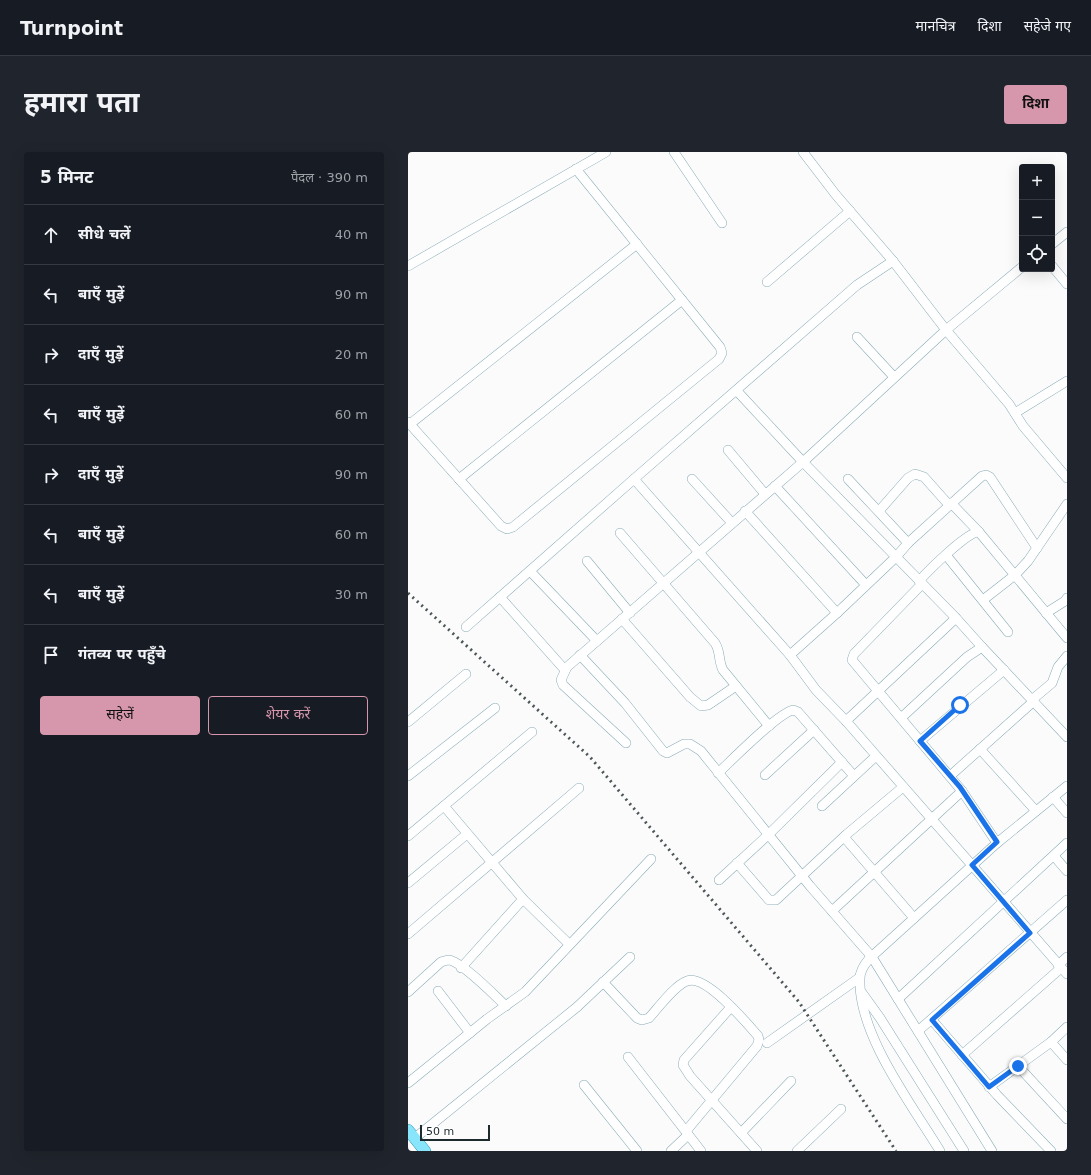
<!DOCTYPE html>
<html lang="hi">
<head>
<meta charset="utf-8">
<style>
	:root { --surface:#171b24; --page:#20242c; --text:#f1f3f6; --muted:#9ea1a6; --line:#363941; --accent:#d696ab }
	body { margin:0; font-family:"DejaVu Sans","Noto Sans Devanagari",sans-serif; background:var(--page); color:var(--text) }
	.controls { position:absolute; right:12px; top:12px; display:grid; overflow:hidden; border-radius:4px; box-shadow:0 4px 16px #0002 }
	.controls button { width:36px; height:36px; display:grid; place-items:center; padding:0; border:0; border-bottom:1px solid var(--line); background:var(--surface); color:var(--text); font:20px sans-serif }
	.scale { position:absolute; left:12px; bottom:10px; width:70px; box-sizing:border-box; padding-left:4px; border:2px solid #1c292d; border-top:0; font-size:11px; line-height:14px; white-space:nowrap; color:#1c292d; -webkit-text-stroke:3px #fff; paint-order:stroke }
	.stop { position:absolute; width:12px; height:12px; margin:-9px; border:3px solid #1a73e8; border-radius:50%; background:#fff }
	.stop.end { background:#1a73e8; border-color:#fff; box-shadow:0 1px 4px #0008 }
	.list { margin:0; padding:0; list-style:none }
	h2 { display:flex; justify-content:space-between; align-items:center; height:52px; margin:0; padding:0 16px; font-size:17px }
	h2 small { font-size:13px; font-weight:400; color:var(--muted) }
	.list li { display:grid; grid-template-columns:26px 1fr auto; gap:12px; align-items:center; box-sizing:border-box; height:60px; padding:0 16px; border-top:1px solid var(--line) }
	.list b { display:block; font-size:15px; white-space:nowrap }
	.list em { font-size:13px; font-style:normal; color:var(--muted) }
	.actions { display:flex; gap:8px; padding:12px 16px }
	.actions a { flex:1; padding:9px 0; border:1px solid var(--accent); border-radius:4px; text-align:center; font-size:14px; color:var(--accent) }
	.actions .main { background:var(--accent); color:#111 }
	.icon { flex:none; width:22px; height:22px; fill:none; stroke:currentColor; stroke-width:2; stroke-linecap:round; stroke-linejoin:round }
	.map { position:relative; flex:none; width:659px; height:999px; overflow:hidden; border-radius:4px }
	header { display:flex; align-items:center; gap:24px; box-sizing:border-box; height:56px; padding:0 20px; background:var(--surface); border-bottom:1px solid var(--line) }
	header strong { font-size:19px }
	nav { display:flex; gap:22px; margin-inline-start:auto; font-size:14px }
	.intro { display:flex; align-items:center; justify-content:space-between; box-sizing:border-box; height:96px; padding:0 24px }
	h1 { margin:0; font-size:28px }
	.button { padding:10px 18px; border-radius:4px; background:var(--accent); color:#111; font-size:14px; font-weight:700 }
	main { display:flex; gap:24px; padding:0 24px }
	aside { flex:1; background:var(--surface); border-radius:4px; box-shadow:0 4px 16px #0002 }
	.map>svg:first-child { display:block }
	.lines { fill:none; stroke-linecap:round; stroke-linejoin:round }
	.minor-casing { stroke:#8aacb6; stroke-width:10 }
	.major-casing { stroke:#3098b2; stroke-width:12 }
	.minor { stroke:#fff; stroke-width:9 }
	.major { stroke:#89e5fc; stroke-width:11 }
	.rail { stroke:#4c5659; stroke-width:3; stroke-dasharray:2 4; stroke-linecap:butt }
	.route { stroke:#1a73e8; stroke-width:5 }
</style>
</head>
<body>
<header>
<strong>Turnpoint</strong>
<nav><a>मानचित्र</a><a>दिशा</a><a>सहेजे गए</a></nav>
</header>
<div class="intro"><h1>हमारा पता</h1><a class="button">दिशा</a></div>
<main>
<aside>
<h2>5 मिनट<small>पैदल · 390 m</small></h2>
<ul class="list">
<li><svg class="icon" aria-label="ahead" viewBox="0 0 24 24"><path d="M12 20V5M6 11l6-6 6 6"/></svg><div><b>सीधे चलें</b></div><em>40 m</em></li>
<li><svg class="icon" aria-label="left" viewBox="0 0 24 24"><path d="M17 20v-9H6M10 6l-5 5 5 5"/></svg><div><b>बाएँ मुड़ें</b></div><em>90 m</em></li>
<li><svg class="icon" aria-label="right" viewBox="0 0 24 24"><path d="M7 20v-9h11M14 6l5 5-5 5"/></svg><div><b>दाएँ मुड़ें</b></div><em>20 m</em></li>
<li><svg class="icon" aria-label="left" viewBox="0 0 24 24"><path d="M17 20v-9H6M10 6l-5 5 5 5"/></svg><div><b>बाएँ मुड़ें</b></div><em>60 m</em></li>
<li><svg class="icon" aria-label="right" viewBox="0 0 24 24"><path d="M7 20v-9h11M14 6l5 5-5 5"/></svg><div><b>दाएँ मुड़ें</b></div><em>90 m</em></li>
<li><svg class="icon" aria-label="left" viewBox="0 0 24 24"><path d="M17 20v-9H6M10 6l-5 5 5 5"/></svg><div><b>बाएँ मुड़ें</b></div><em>60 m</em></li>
<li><svg class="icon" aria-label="left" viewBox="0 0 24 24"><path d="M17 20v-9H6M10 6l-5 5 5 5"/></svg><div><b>बाएँ मुड़ें</b></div><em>30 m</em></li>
<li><svg class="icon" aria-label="arrive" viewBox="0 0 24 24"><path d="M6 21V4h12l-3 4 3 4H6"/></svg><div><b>गंतव्य पर पहुँचे</b></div></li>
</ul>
<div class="actions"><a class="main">सहेजें</a><a>शेयर करें</a></div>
</aside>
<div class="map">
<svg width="659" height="999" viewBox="0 0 659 999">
	<rect width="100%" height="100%" fill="#fbfbfb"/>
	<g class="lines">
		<g class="minor-casing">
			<g id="minor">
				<path d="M266 0 314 71"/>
				<path d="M395 0 428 43 485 109 538 178 601 252 615 274 659 326"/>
				<path d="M644 92 659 80"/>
				<path d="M485 109 449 133 226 327 382 503 408 538 438 569 659 822"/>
				<path d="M0 114 198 0"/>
				<path d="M644 114 659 132"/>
				<path d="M359 130 442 59"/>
				<path d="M449 185 486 225"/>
				<path d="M329 239 395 310 548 466 574 495 559 505 493 566"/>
				<path d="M607 261 659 229"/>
				<path d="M0 270 93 374 99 377 105 375 311 207 314 201 312 195 168 17"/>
				<path d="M2 272 229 92"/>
				<path d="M320 298 357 342"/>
				<path d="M51 327 274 148"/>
				<path d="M284 327 324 371"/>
				<path d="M440 327 500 391"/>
				<path d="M367 334 458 433"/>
				<path d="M543 351 571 380"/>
				<path d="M337 359 429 461"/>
				<path d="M471 359 500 326 507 322 516 325 541 353"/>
				<path d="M212 381 307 491C313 500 310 509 315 518L361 574"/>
				<path d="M538 403 600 480"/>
				<path d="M179 409 222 461"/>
				<path d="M122 419 189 489"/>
				<path d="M511 429C520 419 560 379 571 380L659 486"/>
				<path d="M92 445 157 518"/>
				<path d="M575 448 607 423 620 409 659 352"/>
				<path d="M638 461 657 449 659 446"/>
				<path d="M214 467 282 545 293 554 300 553 328 534"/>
				<path d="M58 475 226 327"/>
				<path d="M574 495 659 585"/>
				<path d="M172 503 217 551 255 599 259 601 276 592H282L293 599 402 734 464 805 584 999"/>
				<path d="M382 503 429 461 488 405 500 391 574 324 578 323 582 325 629 396"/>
				<path d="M625 547 644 531 650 515 659 504"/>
				<path d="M438 569 548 466"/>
				<path d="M0 570 58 522"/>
				<path d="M512 589 596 518"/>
				<path d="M218 591 155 533 153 528 159 515 395 310 538 178 614 115"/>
				<path d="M572 597 628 659"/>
				<path d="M310 621C325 607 369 562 385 558L390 560 446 624"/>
				<path d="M357 623 406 578"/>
				<path d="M0 624 87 556"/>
				<path d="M542 624 626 549"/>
				<path d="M554 639 589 691"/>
				<path d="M645 645 659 661"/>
				<path d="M36 654 115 747 161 792"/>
				<path d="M414 654 468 604"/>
				<path d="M0 684 124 580"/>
				<path d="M436 685 506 766"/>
				<path d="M646 704 659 719"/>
				<path d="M329 711 361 748H368L439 682 495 635"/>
				<path d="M311 728 360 683 434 610"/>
				<path d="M0 731 59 682"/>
				<path d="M424 759 554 639 444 508 446 502 514 432"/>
				<path d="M0 782 171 636"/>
				<path d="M650 813 659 805"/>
				<path d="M53 816 115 747"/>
				<path d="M195 830 229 866 234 868 241 866C250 856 267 833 279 829 297 822 338 870 350 884L351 888 349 894 278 979"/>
				<path d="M30 839 62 881"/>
				<path d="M0 840 33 810C36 809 38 808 42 808 56 812 86 843 98 854"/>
				<path d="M454 841 472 866 556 999"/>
				<path d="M490 847 659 691"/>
				<path d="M323 855 276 908 275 913 282 924 349 999"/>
				<path d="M524 868 589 943 643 999"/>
				<path d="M510 879 659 748"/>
				<path d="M643 890 659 908"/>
				<path d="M359 891 451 826"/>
				<path d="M554 903 653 816"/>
				<path d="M220 905 293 999"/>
				<path d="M610 914 659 967"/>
				<path d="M0 931 79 867 117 840 243 707"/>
				<path d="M176 933 229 999"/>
				<path d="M581 935 643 890 659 875"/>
				<path d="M333 981 383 929"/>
				<path d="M7 986 169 855 222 805"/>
				<path d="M263 999 280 983"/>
				<path d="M389 999 433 957"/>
				<path d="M532 999C504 953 449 881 452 826 452 819 456 813 461 807L589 691 659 634"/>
			</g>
		</g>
		<g class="major-casing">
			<path id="major" d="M0 978 17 999"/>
		</g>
		<use href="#minor" class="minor"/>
		<use href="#major" class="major"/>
		<path class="rail" d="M0 441 182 605 391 850 488 999"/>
	</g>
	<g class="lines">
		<path class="route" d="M552 553 512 589 552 635 589 690 564 713 622 781 524 868 581 935 610 914"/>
	</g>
</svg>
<div class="controls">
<button>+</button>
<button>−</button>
<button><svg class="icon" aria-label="locate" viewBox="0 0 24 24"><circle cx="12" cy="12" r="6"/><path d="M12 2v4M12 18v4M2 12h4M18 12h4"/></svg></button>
</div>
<div class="scale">50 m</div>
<div class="stop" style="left:552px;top:553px"></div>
<div class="stop end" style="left:610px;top:914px"></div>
</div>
</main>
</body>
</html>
